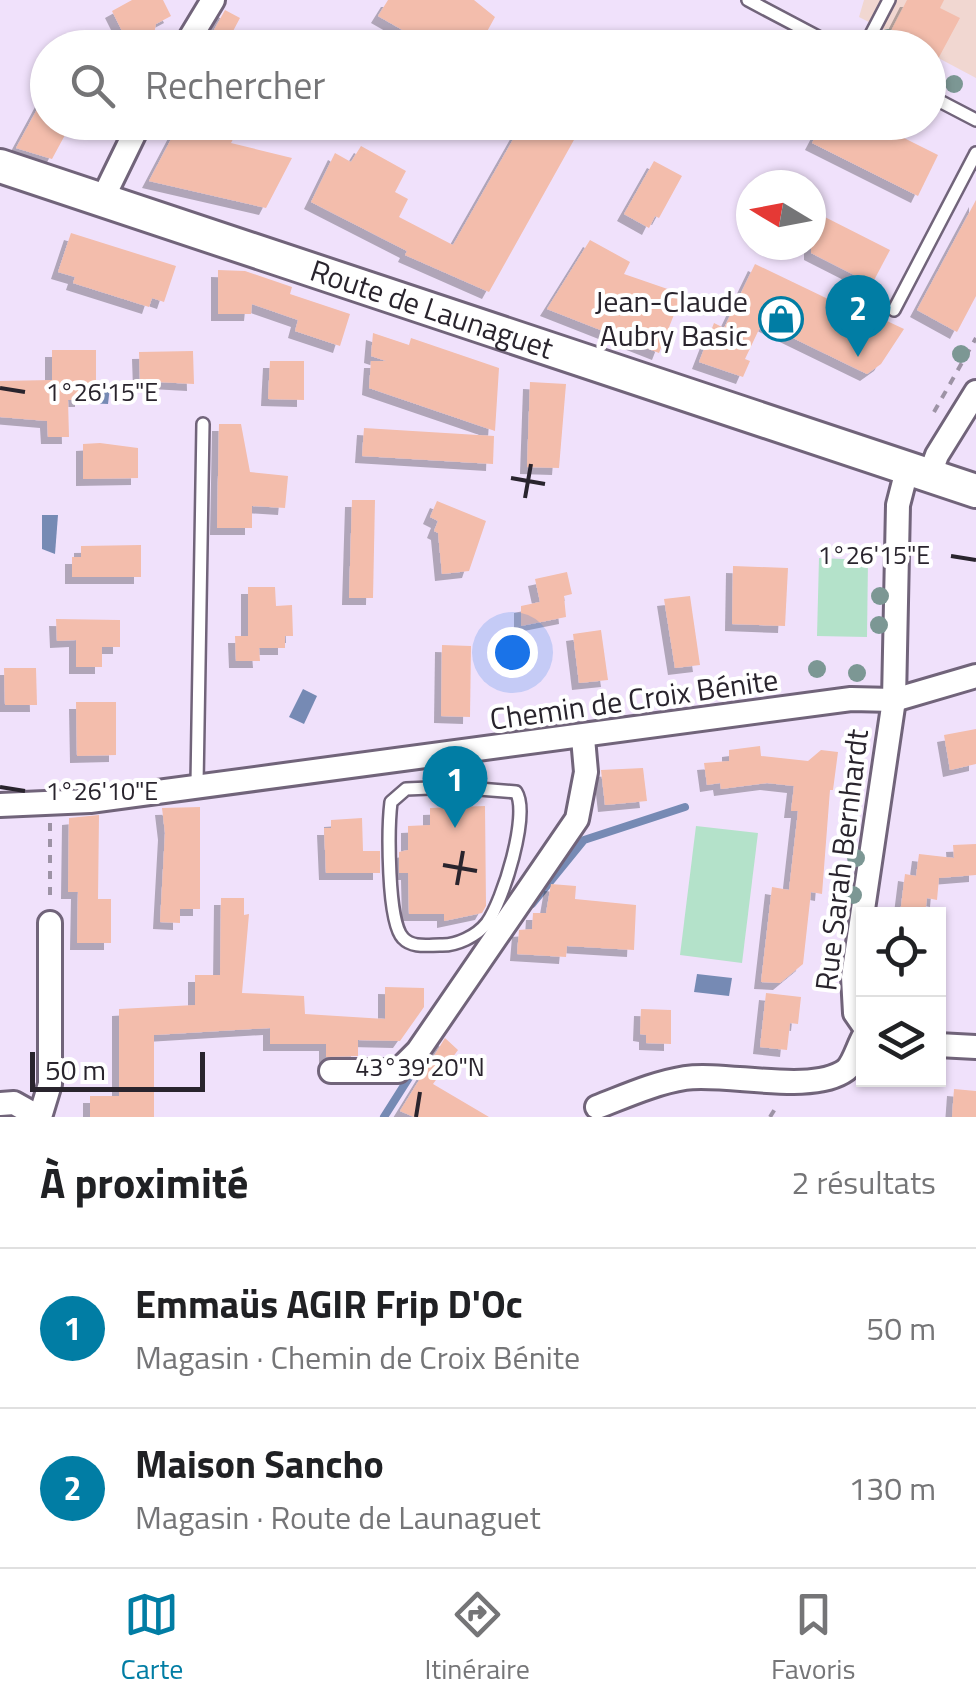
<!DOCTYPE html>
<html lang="fr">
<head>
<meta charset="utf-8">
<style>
	:root { --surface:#fff; --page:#f6f6f6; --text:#202124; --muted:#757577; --line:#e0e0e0; --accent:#017da4 }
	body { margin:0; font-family:"Titillium Web",sans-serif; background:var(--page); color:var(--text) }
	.controls { position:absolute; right:30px; bottom:30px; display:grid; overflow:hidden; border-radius:0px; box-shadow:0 2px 8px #0004 }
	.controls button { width:90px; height:90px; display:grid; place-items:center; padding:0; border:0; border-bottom:2px solid var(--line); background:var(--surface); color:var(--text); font:50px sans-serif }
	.compass { position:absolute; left:736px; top:170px; width:90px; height:90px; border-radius:50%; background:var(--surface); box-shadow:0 2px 8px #0004; rotate:280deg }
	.scale { position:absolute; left:30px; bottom:25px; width:175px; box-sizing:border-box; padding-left:10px; border:5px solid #29242d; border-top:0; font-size:28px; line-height:35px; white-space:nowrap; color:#29242d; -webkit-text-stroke:8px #fff; paint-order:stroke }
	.you { position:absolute; left:512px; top:652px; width:35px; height:35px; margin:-25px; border:8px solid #fff; border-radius:50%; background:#1a73e8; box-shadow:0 0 0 15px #1a73e833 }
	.badge { display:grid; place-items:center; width:65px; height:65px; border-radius:50%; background:var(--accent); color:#fff; font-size:32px; font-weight:700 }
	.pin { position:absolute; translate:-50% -82px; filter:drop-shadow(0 2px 5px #0008) }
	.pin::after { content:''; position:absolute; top:52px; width:35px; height:30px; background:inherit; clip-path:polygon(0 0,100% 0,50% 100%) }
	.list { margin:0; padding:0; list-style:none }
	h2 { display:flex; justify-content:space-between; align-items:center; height:130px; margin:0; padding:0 40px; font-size:42px }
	h2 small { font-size:32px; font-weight:400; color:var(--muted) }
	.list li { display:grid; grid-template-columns:65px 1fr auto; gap:30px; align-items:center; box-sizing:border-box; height:160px; padding:0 40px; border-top:2px solid var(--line) }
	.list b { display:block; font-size:38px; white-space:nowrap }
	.list p { margin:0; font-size:32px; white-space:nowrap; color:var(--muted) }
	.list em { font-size:32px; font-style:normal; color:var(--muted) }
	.icon { flex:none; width:55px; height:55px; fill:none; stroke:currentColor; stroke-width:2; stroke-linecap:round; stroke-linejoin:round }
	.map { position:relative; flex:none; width:976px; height:1117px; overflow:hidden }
	.search { position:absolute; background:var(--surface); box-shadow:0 2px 8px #0004; left:30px; right:30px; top:30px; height:110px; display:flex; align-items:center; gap:25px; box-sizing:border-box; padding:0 35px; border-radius:55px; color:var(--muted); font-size:38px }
	.sheet { height:450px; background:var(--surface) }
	nav { display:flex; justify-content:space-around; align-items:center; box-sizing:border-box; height:140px; border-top:2px solid var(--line); background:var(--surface); font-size:28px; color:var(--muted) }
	nav a { display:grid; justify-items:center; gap:5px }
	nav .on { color:var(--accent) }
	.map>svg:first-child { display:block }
	.education { fill:#f1d7d1 }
	.green { fill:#b4e2ca }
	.water { fill:#768ab4 }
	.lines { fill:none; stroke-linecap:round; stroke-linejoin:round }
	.stream { stroke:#768ab4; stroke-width:8 }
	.building { fill:#f3bdac; filter:url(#shadow) }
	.service-casing { stroke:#71647a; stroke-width:16 }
	.minor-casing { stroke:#71647a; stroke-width:28 }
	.secondary-casing { stroke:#71647a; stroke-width:38 }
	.path { stroke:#9d93a5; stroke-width:4; stroke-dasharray:8 8; stroke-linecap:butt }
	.service { stroke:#fff; stroke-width:11 }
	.minor { stroke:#fff; stroke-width:22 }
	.secondary { stroke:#fff; stroke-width:32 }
	.tree { fill:#7c9794 }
	.ticks { fill:none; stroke:#29242d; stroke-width:4 }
	.labels { text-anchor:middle; stroke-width:8; stroke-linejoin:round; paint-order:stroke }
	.poi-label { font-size:30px; fill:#29242d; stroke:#fff; text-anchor:end }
	.street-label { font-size:30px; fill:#29242d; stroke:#fff }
	.ticks-label { font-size:25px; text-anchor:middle; fill:#29242d; stroke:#fff; stroke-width:8; stroke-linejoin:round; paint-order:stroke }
</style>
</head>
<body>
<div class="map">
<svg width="976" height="1117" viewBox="0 0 976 1117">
	<defs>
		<filter id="shadow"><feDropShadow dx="-7" dy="7" stdDeviation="0" flood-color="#0004"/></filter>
	</defs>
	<rect width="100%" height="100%" fill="#f0e1fb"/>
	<path class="education" d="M864 0H976V78L929 53 928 48 918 47 859 17Z"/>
	<g class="green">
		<path d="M819 558 868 560 867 637 817 636Z"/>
		<path d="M696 826 758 833 742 963 680 955Z"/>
	</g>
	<g class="water">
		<path d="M100 380 110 387 108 404 86 403V388L98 386Z"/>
		<path d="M42 515H58L55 554 42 549Z"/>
		<path d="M303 689 317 696 304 724 289 717Z"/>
		<path d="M697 974 732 978 729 996 694 992Z"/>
	</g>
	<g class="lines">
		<g class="stream">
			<path d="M532 904 584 840 685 807"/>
			<path d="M384 1117 417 1065"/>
		</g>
	</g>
	<g class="building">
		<path d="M132 0H163L171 16 156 24 154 34 130 47 112 11Z"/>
		<path d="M388 0H474L495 17 478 48H415L420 40 378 16Z"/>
		<path d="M907 0H944L940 8 960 18 938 59 928 54V48H916L890 33Z"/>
		<path d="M225 10 240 18 224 48H204Z"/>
		<path d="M48 89V122H72L52 159 16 148Z"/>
		<path d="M180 122H242L231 143 292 158 266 208 149 181Z"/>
		<path d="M523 122H584L489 292 405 255 407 251 311 202 335 153 351 162 361 146 406 171 395 192 408 199 399 217 453 245Z"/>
		<path d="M823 122H872L938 155 918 196 812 143Z"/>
		<path d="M654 161 682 176 659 218 655 216 649 228 624 214Z"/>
		<path d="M976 200V296L957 332 917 310Z"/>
		<path d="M811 210 890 250 872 284 811 253Z"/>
		<path d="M71 233 176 266 164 302 152 298 149 307 73 283 75 277 58 272Z"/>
		<path d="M590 240 630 262 624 274 682 294 659 353 547 309Z"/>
		<path d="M755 264 851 310 853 305 904 329 881 364 867 374 762 323 745 359 750 361 743 377 699 362 714 323 724 328Z"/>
		<path d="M218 270 245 271 292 287 290 294 350 314 340 346 295 331 298 320 252 304 251 314H218Z"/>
		<path d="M373 333 409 345 411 338 499 368 495 431 369 388 371 361H386L371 356Z"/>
		<path d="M52 350H96V383L82 384V400H68L69 437H48L47 421 0 417V381L52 380Z"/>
		<path d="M193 351 194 384 140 381 139 352Z"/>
		<path d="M270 361H304V400L268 399Z"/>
		<path d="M530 382 566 384 559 468 527 467Z"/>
		<path d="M219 424H241L250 472 288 476 285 508 252 506V528H217Z"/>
		<path d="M364 428 494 436 493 464 362 456Z"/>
		<path d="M100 443 138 448V478L83 479V444Z"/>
		<path d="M352 500H375L373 598H349Z"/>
		<path d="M437 501 486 521 469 571 442 574 438 533 434 531 438 521 430 517Z"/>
		<path d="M141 545V577H72V557H81V546Z"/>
		<path d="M733 566 788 568 785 626 732 624Z"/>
		<path d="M567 572 572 594 564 596 566 617 521 626V606L540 602 535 579Z"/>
		<path d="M248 587H275L276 606 292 605 293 636H285V648H259L260 661H236L235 636H248Z"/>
		<path d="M690 596 700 665 675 668 664 599Z"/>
		<path d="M56 619 120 620V647H102V667H76V640L57 641Z"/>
		<path d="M601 630 608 680 579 683 573 634Z"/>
		<path d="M442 645 471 646 470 717 441 716Z"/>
		<path d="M4 668H36L37 705H5Z"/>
		<path d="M76 702H116V755L77 756Z"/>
		<path d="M976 729V764L950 770 944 735Z"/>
		<path d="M760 746 761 756 808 761 821 750 838 752 833 790H830L822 894 811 892 803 964 780 983 761 982 772 887 789 890 798 811H791L794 786 767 783 721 789 720 783 707 785 704 763 729 761V750Z"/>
		<path d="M643 768 647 801 605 805 601 770Z"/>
		<path d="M485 806 486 906 482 913 444 921V914H409L408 873H399V852L408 850V826L430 825V808Z"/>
		<path d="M200 807V909H180V923L160 922 165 833 162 808Z"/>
		<path d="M99 815 98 899H111V943H77L78 892H68L69 818Z"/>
		<path d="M362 818 363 851H380V873H326L324 828H331V820Z"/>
		<path d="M976 844V875L939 878 937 900 927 898 925 914H900L905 874 916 876 919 854 954 858 953 845Z"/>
		<path d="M551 884 576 886 575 899 636 905 634 950 567 946 566 957 517 954 519 930 532 929 533 913H546Z"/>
		<path d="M221 898H244V915L249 914 242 993 304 996 305 1014 385 1019V987L424 988V1007L400 1041 358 1040V1056L326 1057V1044H270V1028L154 1035V1117H90V1096H119V1009L195 1005V975H220Z"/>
		<path d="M766 993 801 997 798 1024 790 1023 787 1050 760 1047Z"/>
		<path d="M641 1009 671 1010V1044L646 1043V1035L640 1034Z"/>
		<path d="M445 1038 458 1050 433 1084 489 1117H414L400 1111Z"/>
		<path d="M954 1089 976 1091V1117H952Z"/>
	</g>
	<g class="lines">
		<g class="service-casing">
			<g id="service">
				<path d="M748 0 839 48"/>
				<path d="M864 48 889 0"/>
				<path d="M928 95 976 120"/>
				<path d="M894 310 976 153"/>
				<path d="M453 755 454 787"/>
				<path d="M197 784 203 424"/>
				<path d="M454 787 516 792C530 814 503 901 487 923 477 936 456 946 440 945 428 945 412 948 403 938 387 922 388 827 391 802L406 789Z"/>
			</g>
		</g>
		<g class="minor-casing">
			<g id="minor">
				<path d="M184 48 213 0"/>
				<path d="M102 200 140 122"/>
				<path d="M930 474 937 455 976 392"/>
				<path d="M0 805 90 801 851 699 894 700 976 676"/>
				<path d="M864 1026 855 1013 853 977 894 700 898 505 908 466"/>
				<path d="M938 1045 976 1047"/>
				<path d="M331 1071H398L418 1051 577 819 586 772 583 738"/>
				<path d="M0 1104 14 1103 39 1117"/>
				<path d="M597 1107C626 1096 654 1083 685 1078 727 1072 812 1095 846 1070 854 1063 858 1046 864 1036"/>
				<path d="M40 1117 50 1084V923"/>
			</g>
		</g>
		<g class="secondary-casing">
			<g id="secondary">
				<path id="s1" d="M0 166 976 491"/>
			</g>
		</g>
		<g class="path">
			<path d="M934 412 976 338"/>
			<path d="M50 823V899"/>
			<path d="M770 1117 778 1104"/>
		</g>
		<use href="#service" class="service"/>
		<use href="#minor" class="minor"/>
		<use href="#secondary" class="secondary"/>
	</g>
	<g class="tree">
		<circle cx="888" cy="38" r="9"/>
		<circle cx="954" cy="84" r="9"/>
		<circle cx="961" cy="354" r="9"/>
		<circle cx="880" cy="596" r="9"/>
		<circle cx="879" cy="625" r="9"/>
		<circle cx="817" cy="669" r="9"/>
		<circle cx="857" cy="673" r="9"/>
		<circle cx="856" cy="858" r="9"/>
		<circle cx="853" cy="895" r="9"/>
	</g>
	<path class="ticks" d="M0 388 25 392M511 478 545 484M525 498 531 464M951 556 976 560M0 787 25 791M443 865 477 871M457 885 463 851M416 1117 420 1092"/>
	<defs>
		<g id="shop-ring" transform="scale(2.25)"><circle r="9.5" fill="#fff" stroke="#017da4" stroke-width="1.5"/><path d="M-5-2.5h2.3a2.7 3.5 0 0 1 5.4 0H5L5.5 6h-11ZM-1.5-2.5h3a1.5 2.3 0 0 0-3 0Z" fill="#017da4"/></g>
	</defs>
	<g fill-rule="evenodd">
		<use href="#shop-ring" x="781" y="319"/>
	</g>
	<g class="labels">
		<g class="poi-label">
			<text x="748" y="312">Jean-Claude<tspan x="748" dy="34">Aubry Basic</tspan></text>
		</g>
		<g class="street-label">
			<text dy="10" stroke="none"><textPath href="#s1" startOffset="455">Route de Launaguet</textPath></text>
			<text transform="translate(634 700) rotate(-8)" y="10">Chemin de Croix Bénite</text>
			<text transform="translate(842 860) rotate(-83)" y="10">Rue Sarah Bernhardt</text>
		</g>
	</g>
	<g class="ticks-label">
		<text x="102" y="401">1°26'15"E</text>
		<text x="874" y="564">1°26'15"E</text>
		<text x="102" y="800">1°26'10"E</text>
		<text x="420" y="1076">43°39'20"N</text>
	</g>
</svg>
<div class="controls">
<button><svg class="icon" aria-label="locate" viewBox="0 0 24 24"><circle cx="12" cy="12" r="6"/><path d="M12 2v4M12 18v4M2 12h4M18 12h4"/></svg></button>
<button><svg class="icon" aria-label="layers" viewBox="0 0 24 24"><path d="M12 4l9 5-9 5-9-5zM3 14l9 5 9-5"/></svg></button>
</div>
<svg class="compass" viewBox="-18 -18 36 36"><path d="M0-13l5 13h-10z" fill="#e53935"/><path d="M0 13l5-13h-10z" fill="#757577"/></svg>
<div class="scale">50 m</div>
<div class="you"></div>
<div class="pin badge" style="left:455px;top:828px">1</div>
<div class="pin badge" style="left:858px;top:357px">2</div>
<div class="search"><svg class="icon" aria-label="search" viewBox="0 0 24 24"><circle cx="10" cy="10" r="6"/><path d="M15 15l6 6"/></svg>Rechercher</div>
</div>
<section class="sheet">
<h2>À proximité<small>2 résultats</small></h2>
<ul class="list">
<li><span class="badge">1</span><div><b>Emmaüs AGIR Frip D'Oc</b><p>Magasin · Chemin de Croix Bénite</p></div><em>50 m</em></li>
<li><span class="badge">2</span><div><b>Maison Sancho</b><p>Magasin · Route de Launaguet</p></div><em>130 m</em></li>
</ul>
</section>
<nav>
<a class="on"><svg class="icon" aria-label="map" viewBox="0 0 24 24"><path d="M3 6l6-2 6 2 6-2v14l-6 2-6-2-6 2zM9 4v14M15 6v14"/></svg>Carte</a>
<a><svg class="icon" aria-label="directions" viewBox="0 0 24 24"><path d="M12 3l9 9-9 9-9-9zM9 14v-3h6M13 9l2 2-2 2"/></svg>Itinéraire</a>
<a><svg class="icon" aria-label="saved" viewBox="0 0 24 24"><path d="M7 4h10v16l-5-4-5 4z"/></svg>Favoris</a>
</nav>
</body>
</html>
